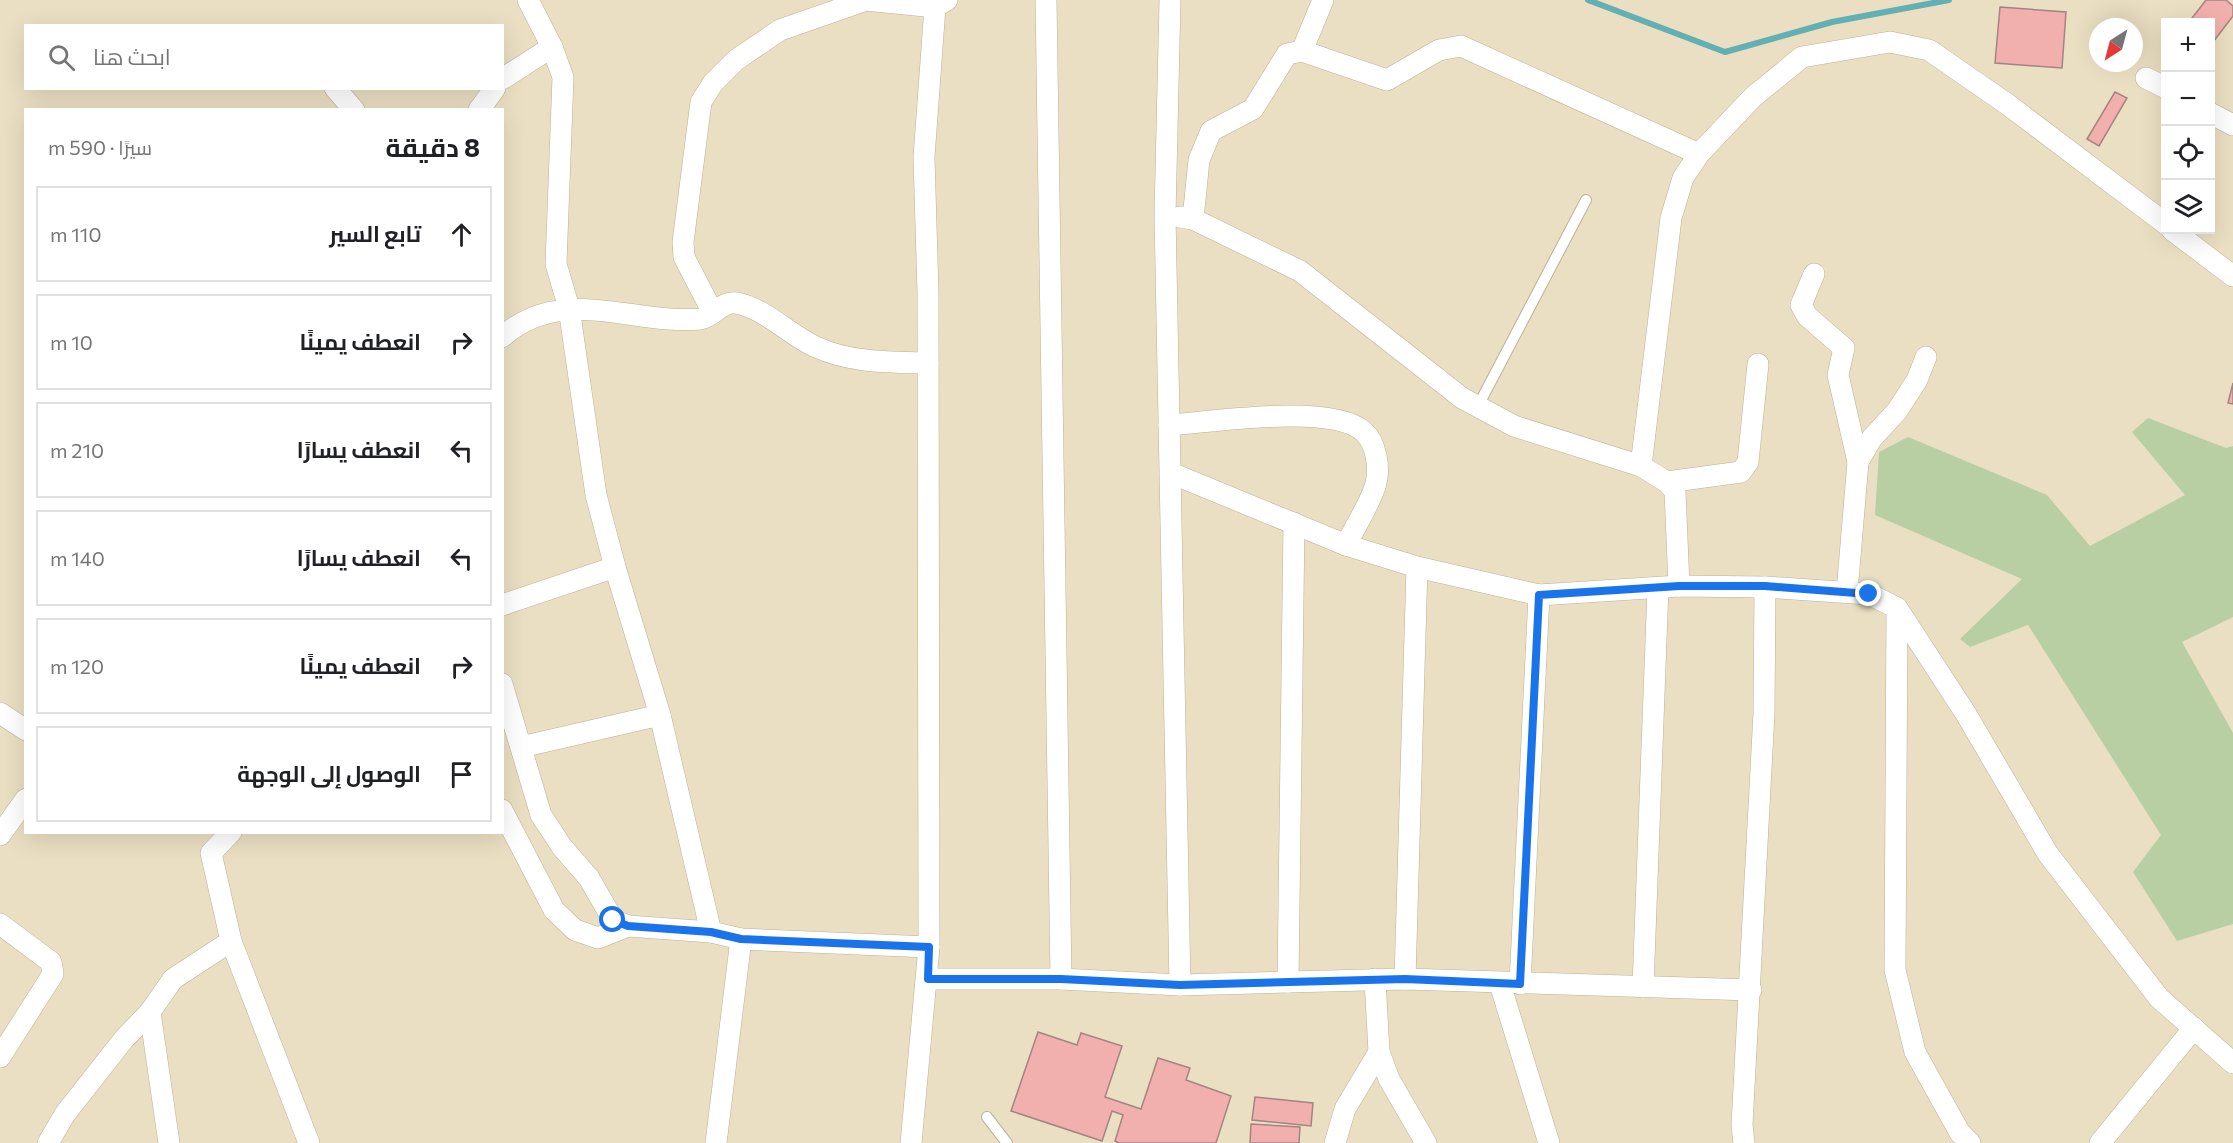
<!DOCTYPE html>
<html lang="ar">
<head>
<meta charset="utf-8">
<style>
	:root { --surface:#fff; --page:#f2f2f2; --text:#202124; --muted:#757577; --line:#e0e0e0 }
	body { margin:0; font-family:Commissioner,Cairo,sans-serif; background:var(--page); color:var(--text); direction:rtl }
	.controls { position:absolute; right:18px; top:18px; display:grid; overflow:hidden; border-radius:0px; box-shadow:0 6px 24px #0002 }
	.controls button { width:54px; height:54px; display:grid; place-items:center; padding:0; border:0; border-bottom:2px solid var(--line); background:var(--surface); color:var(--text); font:30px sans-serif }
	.compass { position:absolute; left:2089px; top:18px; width:54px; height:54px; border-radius:50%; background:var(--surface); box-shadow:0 6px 24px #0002; rotate:216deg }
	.stop { position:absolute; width:18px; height:18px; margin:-14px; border:4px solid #1a73e8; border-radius:50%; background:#fff }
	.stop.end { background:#1a73e8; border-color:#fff; box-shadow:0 2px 6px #0008 }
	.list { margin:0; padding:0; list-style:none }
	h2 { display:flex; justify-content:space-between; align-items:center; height:78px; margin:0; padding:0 24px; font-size:26px }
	h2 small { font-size:20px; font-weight:400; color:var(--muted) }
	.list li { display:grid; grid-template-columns:39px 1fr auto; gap:18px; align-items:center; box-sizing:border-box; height:96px; margin:0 12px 12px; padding:0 12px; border:2px solid var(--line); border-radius:0px }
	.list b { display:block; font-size:22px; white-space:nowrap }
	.list em { font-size:20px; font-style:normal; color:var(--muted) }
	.icon { flex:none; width:33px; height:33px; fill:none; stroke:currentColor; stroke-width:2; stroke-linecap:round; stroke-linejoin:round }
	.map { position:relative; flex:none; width:2233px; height:1143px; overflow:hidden; direction:ltr }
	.search { position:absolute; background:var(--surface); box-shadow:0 6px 24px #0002; left:24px; top:24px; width:480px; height:66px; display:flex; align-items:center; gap:15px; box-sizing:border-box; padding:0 21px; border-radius:0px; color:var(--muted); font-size:22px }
	.panel { position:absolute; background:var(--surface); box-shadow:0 6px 24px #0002; left:24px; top:108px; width:480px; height:726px; border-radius:0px; direction:rtl }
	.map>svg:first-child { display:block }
	.green { fill:#b7cfa3 }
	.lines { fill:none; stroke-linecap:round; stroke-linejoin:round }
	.stream { stroke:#62b0b3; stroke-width:6 }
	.building { fill:#f1b0ad; stroke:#a48482; stroke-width:1.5 }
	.lane-casing { stroke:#bdb196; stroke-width:12 }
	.street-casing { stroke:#bdb196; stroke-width:22 }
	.lane { stroke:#fff; stroke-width:10 }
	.street { stroke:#fff; stroke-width:21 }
	.route { stroke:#1a73e8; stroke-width:8 }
</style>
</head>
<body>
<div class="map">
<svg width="2233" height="1143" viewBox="0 0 2233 1143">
	<rect width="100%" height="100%" fill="#eadfc2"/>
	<path class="green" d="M2148 418 2226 448 2233 446V617L2182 642 2233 733V924L2177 941 2133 872 2161 835 2028 625 1970 647 1960 639 2022 579 1875 515 1879 452 1908 437 2047 495 2090 546 2185 495 2132 432Z"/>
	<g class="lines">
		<path class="stream" d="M1588 0 1725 52 1832 22 1949 0"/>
	</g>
	<g class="building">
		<path d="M2206 0H2226L2233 6V16L2210 46V22H2189Z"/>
		<path d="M2000 7 2066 12 2062 68 1995 63Z"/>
		<path d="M2115 92 2127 98 2099 146 2087 139Z"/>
		<path d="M2233 383V404L2228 403Z"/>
		<path d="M1038 1032 1077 1045 1081 1033 1122 1046 1105 1097 1141 1109 1158 1058 1190 1068 1186 1080 1231 1096 1216 1143H1119L1115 1141 1123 1115 1112 1111 1102 1141 1011 1111Z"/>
		<path d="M1255 1097 1313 1103 1311 1126 1252 1120Z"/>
		<path d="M1251 1124 1300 1127 1299 1143H1250Z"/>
	</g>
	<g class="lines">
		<g class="lane-casing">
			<g id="lane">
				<path d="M1478 406 1586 200"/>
				<path d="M987 1117 1007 1143"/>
			</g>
		</g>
		<g class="street-casing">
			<g id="street">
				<path d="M528 0 552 47 563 77 556 264 569 308 596 495 615 567 660 715 711 932 741 939 929 947"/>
				<path d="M1046 0 1061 979"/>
				<path d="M1170 0 1165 215 1180 985"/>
				<path d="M1302 51 1323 0"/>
				<path d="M2146 78 2166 88"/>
				<path d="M502 79 552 47"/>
				<path d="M335 88 354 110"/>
				<path d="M479 110 495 88"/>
				<path d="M2210 113 2233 125"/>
				<path d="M1180 217 1193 219 1300 271 1462 398 1514 426 1641 466"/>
				<path d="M1193 219 1199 160 1211 131 1253 109 1287 54 1302 51 1387 80 1439 50 1461 46 1699 154"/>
				<path d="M2172 230 2233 276"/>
				<path d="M1814 274 1801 305 1807 316 1844 348 1838 375 1858 462"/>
				<path d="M713 313 684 257 683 242 701 102 713 83 736 60 780 30 866 0 935 7"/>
				<path d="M502 337C562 284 632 325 700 319 714 317 721 301 736 303 763 307 791 336 816 347 851 363 890 362 928 363"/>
				<path d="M1169 425C1212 422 1333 403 1364 432 1376 443 1380 467 1376 483 1372 501 1354 528 1346 545"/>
				<path d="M1171 473 1346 545 1417 567 1539 595 1679 586 1765 587 1869 594 1897 608 1966 714 2048 854 2159 998 2233 1063"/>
				<path d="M1667 482 1741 472 1748 462 1758 364"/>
				<path d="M1679 586 1675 491 1667 482 1641 466 1671 218 1683 178 1699 154 1753 97 1802 57 1890 42 1929 50 2007 104 2166 224"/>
				<path d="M1847 592 1858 462 1872 438 1897 411 1917 380 1926 357"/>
				<path d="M502 605 615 567"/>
				<path d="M1897 608 1895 970 1915 1052 1960 1133 1970 1143"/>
				<path d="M502 684 541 815 562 847 589 878 613 920 628 926 711 932"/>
				<path d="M0 713 26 730"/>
				<path d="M521 747 660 715"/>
				<path d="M502 810 554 910 575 930 598 938 628 926"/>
				<path d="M231 832 211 853 231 941 309 1143"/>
				<path d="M0 835 26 799"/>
				<path d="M0 924 51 962 53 974 0 1057"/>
				<path d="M928 979H1061L1180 985 1405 979 1751 990"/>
				<path d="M1375 979 1379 1052 1389 1079 1426 1143"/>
				<path d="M1405 979 1417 567"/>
				<path d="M1288 982 1294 523"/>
				<path d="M1500 984 1549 1143"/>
				<path d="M1520 984 1539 595"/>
				<path d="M1643 987 1658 588"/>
				<path d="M150 1012 169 1143"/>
				<path d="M48 1143 65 1114 124 1039 150 1012 173 979 231 941"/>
				<path d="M716 1143 741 939"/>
				<path d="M911 1143 929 947 928 293 924 157 935 7 947 0"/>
				<path d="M1335 1143 1345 1109 1379 1052"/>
				<path d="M1744 1143 1742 1125 1764 713 1765 587"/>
				<path d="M2100 1143 2194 1028"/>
			</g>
		</g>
		<use href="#lane" class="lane"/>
		<use href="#street" class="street"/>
	</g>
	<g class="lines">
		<path class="route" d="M613 920 628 926 711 932 741 939 929 947 928 979H1061L1180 985 1405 979 1520 984 1539 595 1679 586H1765L1869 594"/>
	</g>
</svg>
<div class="controls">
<button>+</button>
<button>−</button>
<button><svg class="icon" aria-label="locate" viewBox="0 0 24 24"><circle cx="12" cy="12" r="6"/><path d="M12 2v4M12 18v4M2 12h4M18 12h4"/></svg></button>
<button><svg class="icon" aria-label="layers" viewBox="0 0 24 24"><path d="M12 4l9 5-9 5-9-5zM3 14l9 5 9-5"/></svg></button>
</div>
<svg class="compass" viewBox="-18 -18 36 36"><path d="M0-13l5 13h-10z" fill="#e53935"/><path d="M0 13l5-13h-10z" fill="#757577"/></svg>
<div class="stop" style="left:613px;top:920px"></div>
<div class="stop end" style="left:1869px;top:594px"></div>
<div class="search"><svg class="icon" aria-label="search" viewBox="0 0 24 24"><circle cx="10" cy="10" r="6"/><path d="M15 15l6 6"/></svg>ابحث هنا</div>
<section class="panel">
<h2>8 دقيقة<small>سيرًا · 590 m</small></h2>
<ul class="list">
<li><svg class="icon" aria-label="ahead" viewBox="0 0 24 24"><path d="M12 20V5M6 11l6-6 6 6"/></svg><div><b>تابع السير</b></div><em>110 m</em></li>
<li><svg class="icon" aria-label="right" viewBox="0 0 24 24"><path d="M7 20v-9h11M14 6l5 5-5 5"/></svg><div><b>انعطف يمينًا</b></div><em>10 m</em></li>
<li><svg class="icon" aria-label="left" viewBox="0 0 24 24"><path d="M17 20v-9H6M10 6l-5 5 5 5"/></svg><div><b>انعطف يسارًا</b></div><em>210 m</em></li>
<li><svg class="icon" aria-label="left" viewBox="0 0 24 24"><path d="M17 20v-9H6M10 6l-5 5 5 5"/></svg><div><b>انعطف يسارًا</b></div><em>140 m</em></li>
<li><svg class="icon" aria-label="right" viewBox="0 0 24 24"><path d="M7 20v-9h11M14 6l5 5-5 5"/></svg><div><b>انعطف يمينًا</b></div><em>120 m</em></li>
<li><svg class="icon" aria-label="arrive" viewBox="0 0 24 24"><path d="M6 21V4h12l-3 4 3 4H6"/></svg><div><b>الوصول إلى الوجهة</b></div></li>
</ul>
</section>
</div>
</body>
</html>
